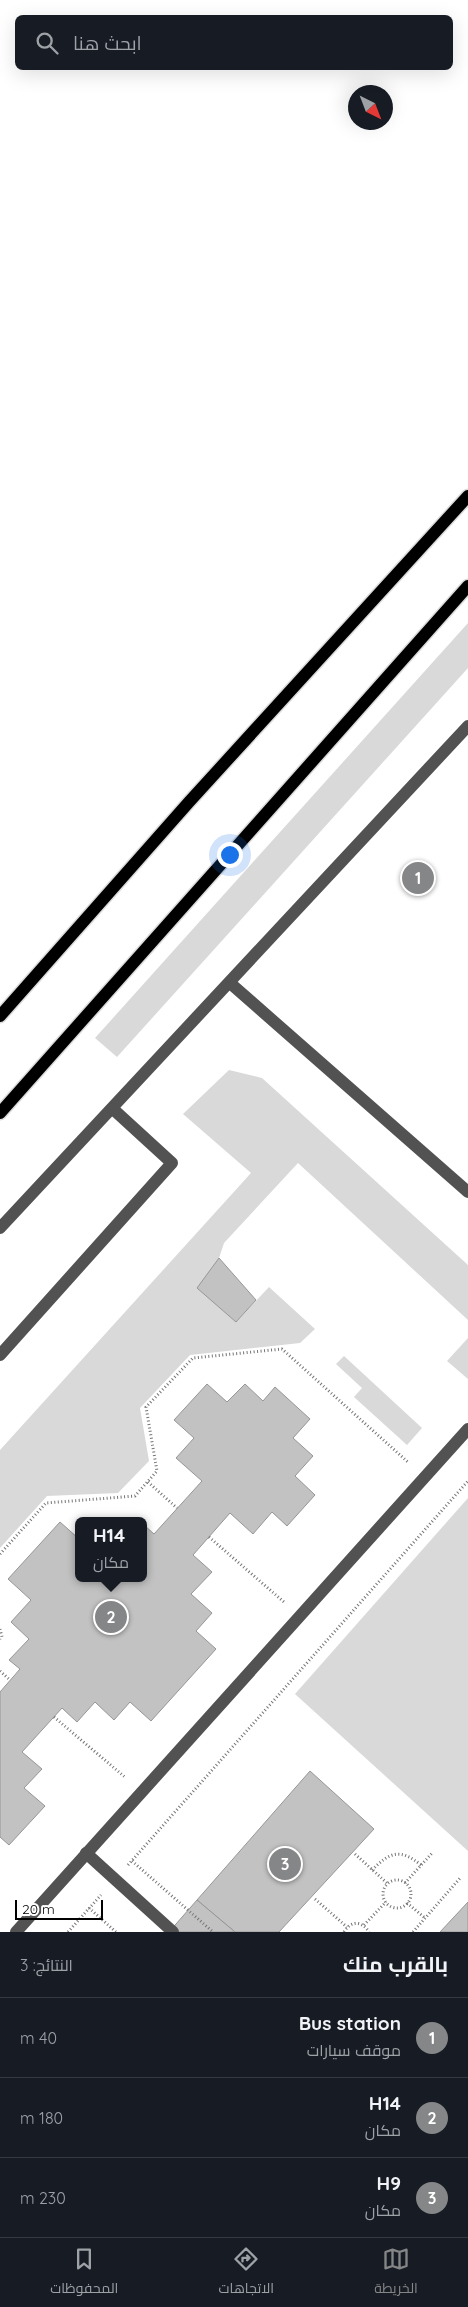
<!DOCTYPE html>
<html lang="ar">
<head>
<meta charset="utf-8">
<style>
	:root { --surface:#171b24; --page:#20242c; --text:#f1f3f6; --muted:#9ea1a6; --line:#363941; --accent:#858687 }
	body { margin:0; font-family:Quicksand,Cairo,sans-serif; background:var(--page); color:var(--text); direction:rtl }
	.compass { position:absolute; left:348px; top:85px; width:45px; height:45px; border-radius:50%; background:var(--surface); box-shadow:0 5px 20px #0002; rotate:138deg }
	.scale { position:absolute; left:15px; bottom:12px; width:88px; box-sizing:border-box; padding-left:5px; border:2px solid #000; border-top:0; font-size:14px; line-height:18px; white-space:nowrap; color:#000; -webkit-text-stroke:4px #fff; paint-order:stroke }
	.you { position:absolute; left:229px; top:854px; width:18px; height:18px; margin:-12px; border:4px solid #fff; border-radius:50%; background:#1a73e8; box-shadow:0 0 0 8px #1a73e833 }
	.badge { display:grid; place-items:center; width:32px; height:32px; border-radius:50%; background:var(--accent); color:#fff; font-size:16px; font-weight:700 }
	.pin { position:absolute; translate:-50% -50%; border:2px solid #fff; box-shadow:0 1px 5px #0006 }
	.popup { position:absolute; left:75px; top:1517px; width:72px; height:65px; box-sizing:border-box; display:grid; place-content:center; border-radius:8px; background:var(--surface); filter:drop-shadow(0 1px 4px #0005); font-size:16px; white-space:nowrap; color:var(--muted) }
	.popup b { font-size:19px; color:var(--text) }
	.popup::after { content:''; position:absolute; left:50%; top:100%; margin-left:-10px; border:10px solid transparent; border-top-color:var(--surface) }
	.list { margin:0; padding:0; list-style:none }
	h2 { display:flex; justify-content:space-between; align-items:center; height:65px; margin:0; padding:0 20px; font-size:21px }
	h2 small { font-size:16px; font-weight:400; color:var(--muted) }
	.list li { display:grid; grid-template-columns:32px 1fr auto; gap:15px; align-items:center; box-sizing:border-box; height:80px; padding:0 20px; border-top:1px solid var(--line) }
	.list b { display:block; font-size:19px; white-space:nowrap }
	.list p { margin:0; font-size:16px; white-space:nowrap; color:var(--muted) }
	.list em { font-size:16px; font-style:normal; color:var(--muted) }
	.icon { flex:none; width:28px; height:28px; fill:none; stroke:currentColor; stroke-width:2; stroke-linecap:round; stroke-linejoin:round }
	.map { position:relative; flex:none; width:468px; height:1932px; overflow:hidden; direction:ltr }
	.search { position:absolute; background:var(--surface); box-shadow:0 5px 20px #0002; left:15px; right:15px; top:15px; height:55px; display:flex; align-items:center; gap:12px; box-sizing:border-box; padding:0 18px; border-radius:8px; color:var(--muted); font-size:19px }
	.sheet { height:305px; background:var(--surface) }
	nav { display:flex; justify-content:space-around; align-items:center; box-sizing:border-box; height:70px; border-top:1px solid var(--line); background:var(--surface); font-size:14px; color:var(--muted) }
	nav a { display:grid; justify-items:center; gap:2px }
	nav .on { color:var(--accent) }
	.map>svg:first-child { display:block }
	.green { fill:#d9d9d9 }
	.building { fill:#c2c2c2; stroke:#969696 }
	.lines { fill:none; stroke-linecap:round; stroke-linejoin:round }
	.major-casing { stroke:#dbdbdb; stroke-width:15 }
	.path { stroke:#747474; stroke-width:3; stroke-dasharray:1 2.5; stroke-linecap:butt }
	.minor { stroke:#525252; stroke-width:12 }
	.major { stroke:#000; stroke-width:12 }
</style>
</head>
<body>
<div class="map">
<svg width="468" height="1932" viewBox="0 0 468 1932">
	<rect width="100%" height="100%" fill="#fff"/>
	<g class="green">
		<path d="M468 623V668L117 1057 95 1038Z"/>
		<path d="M229 1070 262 1078 468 1265V1320L298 1163 224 1243 219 1258 198 1288 236 1322 269 1287 315 1329 300 1343 190 1355 140 1408 149 1461 118 1493 47 1496 0 1548V1450L251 1173 183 1114Z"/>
		<path d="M468 1338V1379L447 1361Z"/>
		<path d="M344 1356 422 1428 407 1445 354 1397 362 1388 336 1364Z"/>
		<path d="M468 1498V1851L295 1694Z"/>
	</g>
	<g class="building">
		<path d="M219 1258 256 1300 236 1322 197 1288Z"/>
		<path d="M207 1384 227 1402 245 1384 263 1401 275 1387 310 1419 293 1438 313 1456 295 1476 315 1495 287 1526 272 1512 253 1534 230 1513 193 1555 212 1572 191 1594 212 1613 196 1631 216 1649 151 1721 130 1702 114 1720 95 1702 77 1722 62 1708 22 1752 42 1769 24 1788 45 1806 9 1845 0 1837V1692L20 1669 9 1660 29 1639 11 1622 31 1600 8 1579 60 1522 78 1538V1578H144V1525L154 1534 202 1481 176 1458 194 1438 174 1420Z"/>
		<path d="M310 1771 374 1829 279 1932H235L197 1900Z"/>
		<path d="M197 1900 235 1932H169Z"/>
		<path d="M468 1902V1932H440Z"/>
	</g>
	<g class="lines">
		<g class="major-casing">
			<g id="major">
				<path d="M0 1016 189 802 468 496"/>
				<path d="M0 1113 468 586"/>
			</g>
		</g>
		<g class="path">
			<path d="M148 1482 177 1508"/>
			<path d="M209 1537 284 1602"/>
			<path d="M0 1554 46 1503 135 1496 157 1471 146 1407 193 1358 282 1349 409 1463"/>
			<path d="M0 1629 2 1637 0 1639"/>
			<path d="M0 1671 10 1680"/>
			<path d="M54 1717 126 1778"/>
			<path d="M355 1854 388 1884"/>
			<path d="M132 1861 213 1932"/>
			<path d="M128 1865 468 1481"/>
			<path d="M372 1870C390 1852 400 1848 421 1865"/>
			<circle cx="397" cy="1894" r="14"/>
			<path d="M405 1883 433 1852"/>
			<path d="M315 1899 347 1927"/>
			<path d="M407 1903 425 1918"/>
			<path d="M89 1908 116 1932"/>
			<path d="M364 1925 386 1902"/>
			<path d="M68 1932 101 1895"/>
			<path d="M344 1932C351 1920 362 1921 369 1932"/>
			<path d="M413 1932 461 1877"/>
		</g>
		<g class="minor">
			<path d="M230 983 468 1192"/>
			<path d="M0 1228 468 726"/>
			<path d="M0 1355 172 1163 113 1109"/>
			<path d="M86 1853 173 1932"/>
			<path d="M16 1932 468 1429"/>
		</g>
		<use href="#major" class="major"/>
	</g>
</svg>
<svg class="compass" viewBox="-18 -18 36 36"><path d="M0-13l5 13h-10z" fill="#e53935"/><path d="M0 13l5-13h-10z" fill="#9ea1a6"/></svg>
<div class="scale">20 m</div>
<div class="you"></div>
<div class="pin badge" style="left:418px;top:878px">1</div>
<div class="pin badge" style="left:111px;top:1617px">2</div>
<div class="popup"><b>H14</b>مكان</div>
<div class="pin badge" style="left:285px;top:1864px">3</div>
<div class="search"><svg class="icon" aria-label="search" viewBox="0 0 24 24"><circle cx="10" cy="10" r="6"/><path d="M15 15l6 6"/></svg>ابحث هنا</div>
</div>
<section class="sheet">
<h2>بالقرب منك<small>النتائج: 3</small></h2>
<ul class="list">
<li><span class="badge">1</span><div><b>Bus station</b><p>موقف سيارات</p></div><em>40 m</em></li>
<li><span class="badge">2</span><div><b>H14</b><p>مكان</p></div><em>180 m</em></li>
<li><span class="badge">3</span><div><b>H9</b><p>مكان</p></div><em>230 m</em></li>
</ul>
</section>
<nav>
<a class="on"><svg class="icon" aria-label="map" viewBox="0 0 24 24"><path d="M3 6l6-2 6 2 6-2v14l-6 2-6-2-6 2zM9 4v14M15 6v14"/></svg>الخريطة</a>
<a><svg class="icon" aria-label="directions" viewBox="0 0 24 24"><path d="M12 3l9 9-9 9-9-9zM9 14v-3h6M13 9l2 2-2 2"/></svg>الاتجاهات</a>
<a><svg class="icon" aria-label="saved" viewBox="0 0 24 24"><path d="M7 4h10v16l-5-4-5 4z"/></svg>المحفوظات</a>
</nav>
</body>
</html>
